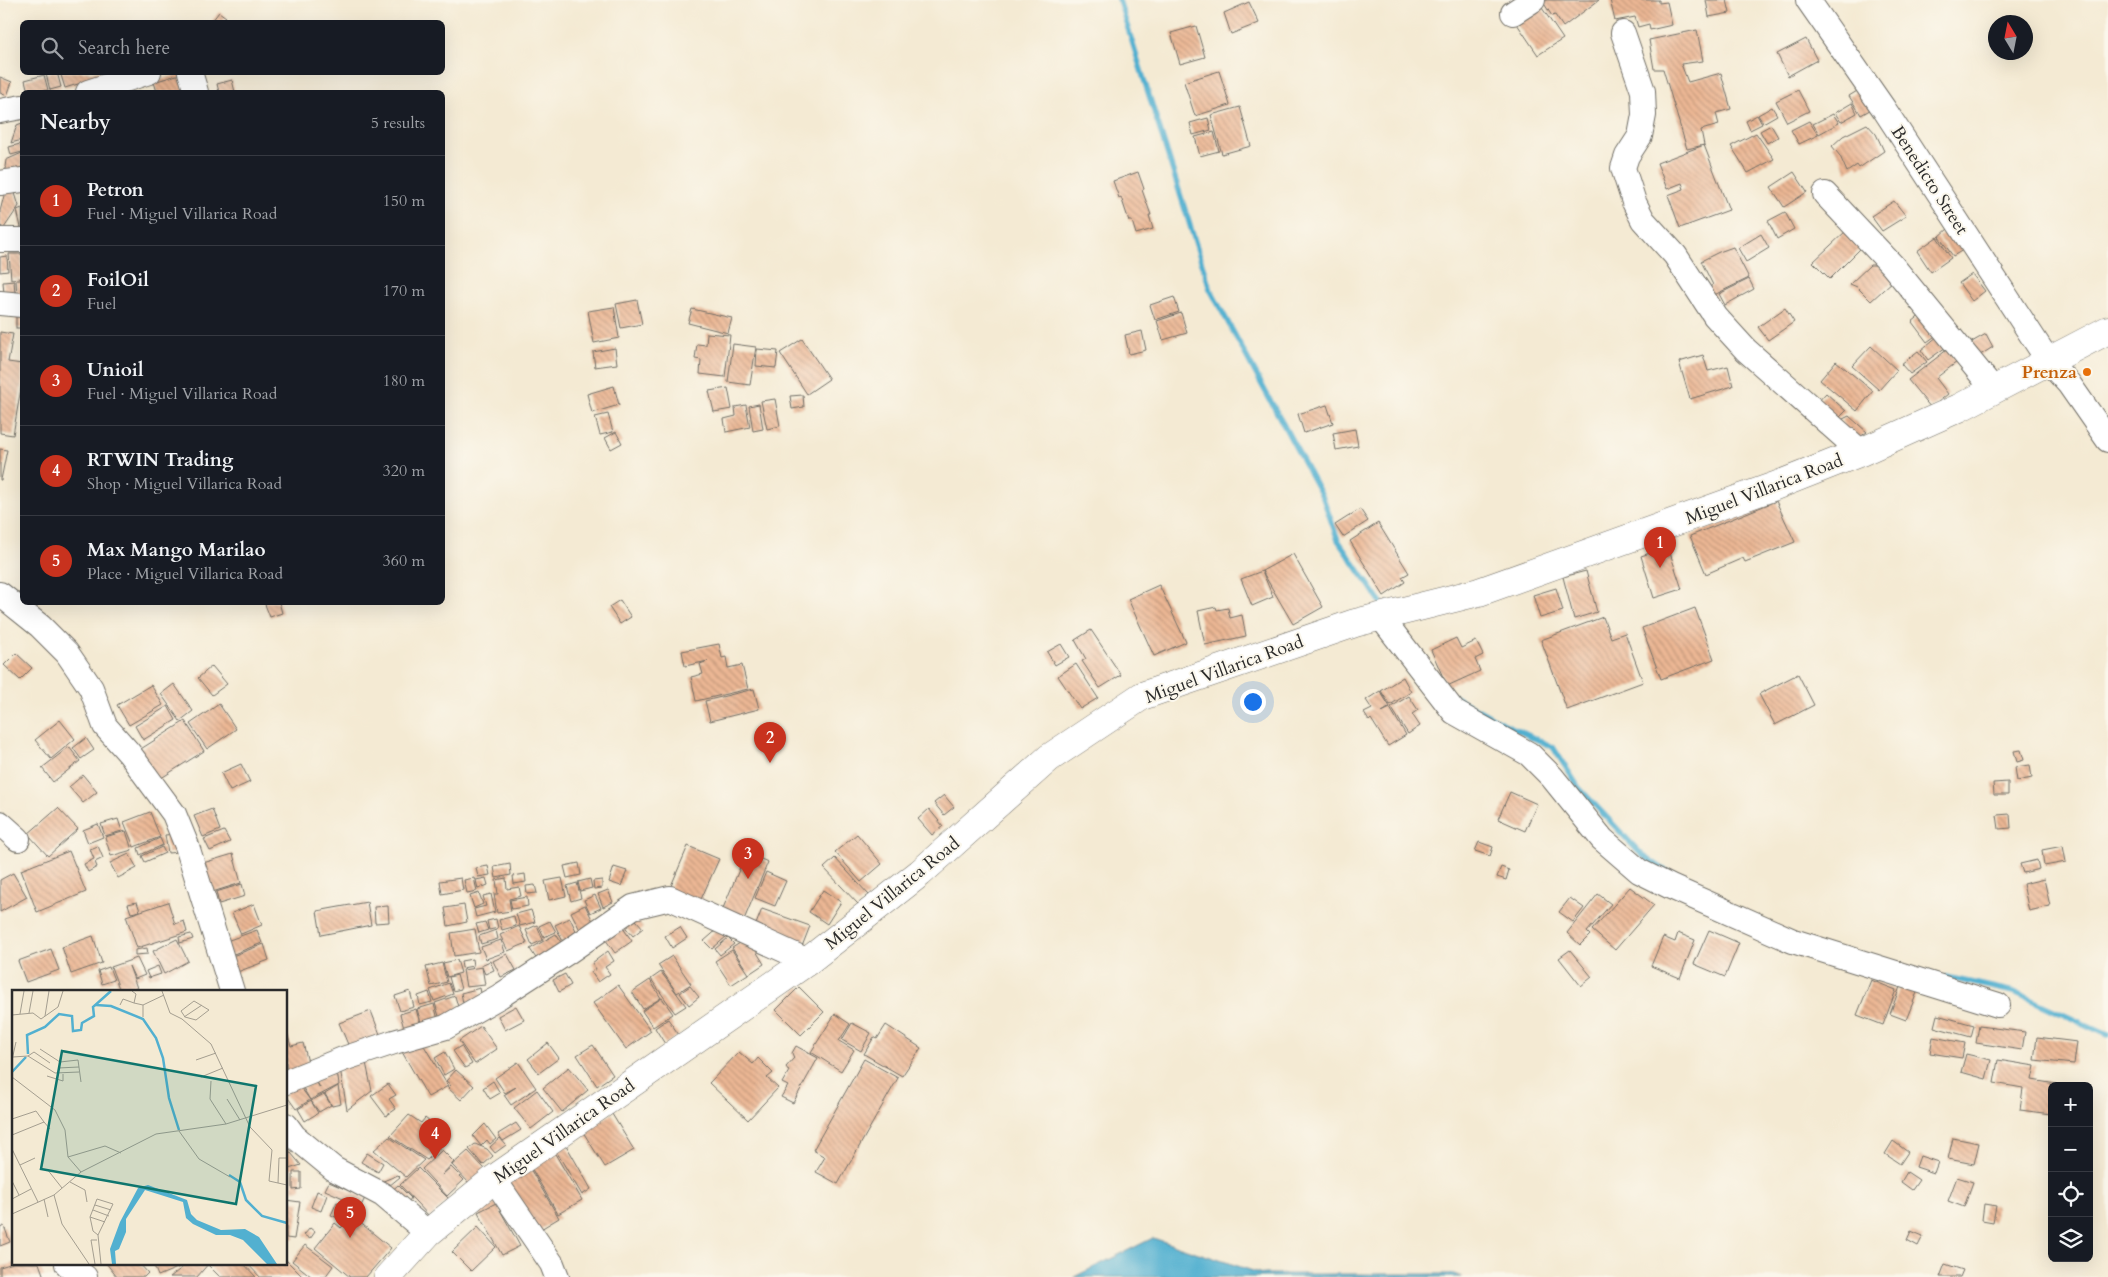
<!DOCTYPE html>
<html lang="en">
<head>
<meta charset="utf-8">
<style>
	:root { --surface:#171b24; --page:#242831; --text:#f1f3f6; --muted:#9ea1a6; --line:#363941; --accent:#c8321e }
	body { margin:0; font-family:Cardo,serif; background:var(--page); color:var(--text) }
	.controls { position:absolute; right:15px; bottom:15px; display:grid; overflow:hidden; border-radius:8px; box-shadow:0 5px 20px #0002 }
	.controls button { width:45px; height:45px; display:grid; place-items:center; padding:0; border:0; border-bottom:1px solid var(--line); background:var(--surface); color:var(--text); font:25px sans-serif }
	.compass { position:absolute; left:1988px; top:15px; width:45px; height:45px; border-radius:50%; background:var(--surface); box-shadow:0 5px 20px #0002; rotate:350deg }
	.you { position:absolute; left:1252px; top:701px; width:18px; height:18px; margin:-12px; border:4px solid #fff; border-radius:50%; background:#1a73e8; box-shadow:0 0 0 8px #1a73e833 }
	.badge { display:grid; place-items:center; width:32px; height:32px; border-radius:50%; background:var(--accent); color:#fff; font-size:16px; font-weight:700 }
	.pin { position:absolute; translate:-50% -41px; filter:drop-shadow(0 1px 2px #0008) }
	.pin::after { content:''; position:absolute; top:26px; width:18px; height:15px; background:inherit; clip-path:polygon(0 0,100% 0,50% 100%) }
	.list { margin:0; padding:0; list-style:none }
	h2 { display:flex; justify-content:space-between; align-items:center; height:65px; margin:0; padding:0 20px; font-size:21px }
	h2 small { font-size:16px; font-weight:400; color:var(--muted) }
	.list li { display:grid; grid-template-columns:32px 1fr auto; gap:15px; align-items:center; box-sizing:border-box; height:90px; padding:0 20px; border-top:1px solid var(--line) }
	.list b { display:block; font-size:19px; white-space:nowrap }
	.list p { margin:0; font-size:16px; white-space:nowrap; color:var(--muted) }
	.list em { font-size:16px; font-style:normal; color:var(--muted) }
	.icon { flex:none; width:28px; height:28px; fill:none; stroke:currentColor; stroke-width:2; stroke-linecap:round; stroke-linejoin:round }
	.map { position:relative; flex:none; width:2108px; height:1277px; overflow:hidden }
	.search { position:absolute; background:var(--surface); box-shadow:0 5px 20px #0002; left:20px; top:20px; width:425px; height:55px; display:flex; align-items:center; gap:12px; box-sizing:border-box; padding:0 18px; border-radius:8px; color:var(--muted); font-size:19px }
	.panel { position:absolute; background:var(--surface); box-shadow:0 5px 20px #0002; left:20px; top:90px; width:425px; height:515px; border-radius:8px }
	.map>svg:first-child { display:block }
	.water { fill:#52b0d0; stroke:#3e6e7e }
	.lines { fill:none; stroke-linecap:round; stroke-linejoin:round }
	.stream { stroke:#52b0d0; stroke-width:5.5 }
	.building { fill:url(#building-back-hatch) }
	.minor-casing { stroke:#716e66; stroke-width:26 }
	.major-casing { stroke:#716e66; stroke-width:29 }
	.minor { stroke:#fff; stroke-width:24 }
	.major { stroke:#fff; stroke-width:28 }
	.food-dot { fill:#e8710a; stroke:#fbf7ec; stroke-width:2 }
	.labels { text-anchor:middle; stroke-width:4; stroke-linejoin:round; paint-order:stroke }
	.street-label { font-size:18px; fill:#2b2b2b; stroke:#fbf7ec }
	.food-label { font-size:18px; font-weight:bold; fill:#c56008; stroke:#fbf7ec; text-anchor:end }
	.inset-river { fill:none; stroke:#52b0d0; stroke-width:2.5 }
	.inset-road { fill:none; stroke:#a49e90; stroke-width:1 }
	.view { fill:#0f766e; fill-opacity:0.15; stroke:#0f766e; stroke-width:2.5 }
	.inset-edge { fill:none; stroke:#2b2b2b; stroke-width:2.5 }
</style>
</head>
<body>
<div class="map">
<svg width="2108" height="1277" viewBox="0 0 2108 1277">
	<defs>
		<pattern id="building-back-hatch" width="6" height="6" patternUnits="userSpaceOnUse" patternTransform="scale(1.25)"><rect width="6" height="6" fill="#ecb794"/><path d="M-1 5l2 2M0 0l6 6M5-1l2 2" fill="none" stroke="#bf9579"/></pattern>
	</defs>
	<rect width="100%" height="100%" fill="#fbf7ec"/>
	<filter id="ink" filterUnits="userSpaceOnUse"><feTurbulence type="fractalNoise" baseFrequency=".02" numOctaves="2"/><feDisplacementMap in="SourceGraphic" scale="10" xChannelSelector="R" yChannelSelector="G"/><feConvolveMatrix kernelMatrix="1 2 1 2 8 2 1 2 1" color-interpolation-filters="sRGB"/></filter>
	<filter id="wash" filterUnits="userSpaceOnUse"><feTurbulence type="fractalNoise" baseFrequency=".0096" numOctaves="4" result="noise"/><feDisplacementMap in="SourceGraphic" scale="20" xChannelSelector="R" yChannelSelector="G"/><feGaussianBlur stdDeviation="1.12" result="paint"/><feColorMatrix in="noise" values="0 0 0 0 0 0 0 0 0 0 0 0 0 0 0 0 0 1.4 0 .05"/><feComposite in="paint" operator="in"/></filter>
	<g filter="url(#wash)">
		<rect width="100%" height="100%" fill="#f4ead3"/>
		<path class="water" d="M1153 1238 1262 1274H1454L1462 1277H1074Z"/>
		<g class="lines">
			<g class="stream">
				<path d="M1119 0 1210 289 1323 498 1338 540 1382 604"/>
				<path d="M1453 696 1498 721 1553 747 1579 788 1642 855 1672 875"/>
				<path d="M1946 977 2014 992 2108 1035"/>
			</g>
		</g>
		<g id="blocks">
			<g class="building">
				<path d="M1547 0H1599L1563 27 1555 15 1552 16 1543 2Z"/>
				<path d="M1610 0H1659V3L1667 2 1672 25 1650 30 1649 24 1638 27 1635 17 1615 21Z"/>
				<path d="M1706 0H1727L1730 13 1709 17Z"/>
				<path d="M1249 2 1259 23 1231 34 1224 13Z"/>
				<path d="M1538 2 1563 39 1538 55 1513 18Z"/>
				<path d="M219 12 226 17 222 22H214L212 21Z"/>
				<path d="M1196 26 1205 57 1180 64 1171 33Z"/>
				<path d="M1697 30 1703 61 1681 64 1688 82 1721 73 1731 109 1716 113 1719 125 1701 130 1704 145 1687 149 1663 69H1654L1649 40Z"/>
				<path d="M1806 39 1817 60 1788 76 1777 54Z"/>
				<path d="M1219 71 1230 105 1195 116 1184 82Z"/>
				<path d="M52 72H57L61 87 50 90 46 74Z"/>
				<path d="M60 72H109L110 80 81 83 65 88Z"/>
				<path d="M180 74 185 92H157L154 82Z"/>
				<path d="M44 75 48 90 28 92 25 80Z"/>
				<path d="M0 77 12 82 7 96 0 93Z"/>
				<path d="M232 80 235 92H219L217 84Z"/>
				<path d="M1862 88 1875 107 1861 115 1849 96Z"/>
				<path d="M1798 90 1809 111 1787 122 1776 101Z"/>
				<path d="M1852 103 1857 113 1841 122 1835 113Z"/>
				<path d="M1240 107 1251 146 1222 154 1211 115Z"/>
				<path d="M1772 107 1777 115 1763 123 1758 115Z"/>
				<path d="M1833 114 1839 123 1819 134 1813 124Z"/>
				<path d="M1757 115 1762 124 1750 130 1746 121Z"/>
				<path d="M1208 118 1211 130 1193 135 1190 123Z"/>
				<path d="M1809 121 1818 135 1799 144 1791 130Z"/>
				<path d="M22 123V140L11 143 17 125Z"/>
				<path d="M1867 124 1876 134 1884 151 1859 168 1857 165 1847 172 1840 156 1832 146 1843 136Z"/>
				<path d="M1771 125 1778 137 1767 143 1760 131Z"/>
				<path d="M1214 132 1219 151 1200 156 1195 137Z"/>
				<path d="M1756 133 1774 159 1748 173 1731 146Z"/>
				<path d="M20 144 22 152 11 155 9 147Z"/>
				<path d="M1704 145 1729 210 1680 228 1668 195 1684 189 1682 183 1667 189 1657 163Z"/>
				<path d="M22 153V175L11 176 5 167 6 160Z"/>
				<path d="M1138 172 1144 189 1142 190 1151 215H1149L1153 229 1136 234 1132 221H1129L1121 197 1119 198 1113 181Z"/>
				<path d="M1794 172 1807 192 1784 207 1771 187Z"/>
				<path d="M14 190 19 206 4 228 0 226V211L5 192Z"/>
				<path d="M1894 201 1906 216 1882 231 1871 216Z"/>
				<path d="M22 208V232L17 210Z"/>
				<path d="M1785 212 1794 229 1777 239 1768 221Z"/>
				<path d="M1949 228 1963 250 1953 256 1939 237Z"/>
				<path d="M1847 230 1865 244 1830 279 1813 262Z"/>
				<path d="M1761 234 1769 248 1746 262 1738 248Z"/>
				<path d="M1937 237 1951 258 1931 272 1917 251Z"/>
				<path d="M1733 247 1749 278 1708 298 1704 290 1713 285 1701 261 1719 252Z"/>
				<path d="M9 254H22V278L11 279Z"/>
				<path d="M7 256 8 271 0 272V257Z"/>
				<path d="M1870 265H1878L1894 280 1871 301 1857 287 1850 284Z"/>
				<path d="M1972 274 1985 291 1972 301 1959 283Z"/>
				<path d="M1749 279 1754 289 1725 305 1719 294Z"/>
				<path d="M16 280H22V300H17Z"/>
				<path d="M14 281 15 293 4 294 3 282Z"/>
				<path d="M1174 297 1179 312 1155 320 1150 305Z"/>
				<path d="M637 300 642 324 621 328 616 304Z"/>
				<path d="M614 307 619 338 594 343 588 311Z"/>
				<path d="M1785 308 1794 322 1768 340 1758 327Z"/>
				<path d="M692 309 732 318 728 333 688 323Z"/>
				<rect x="16" y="312" width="6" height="16"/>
				<path d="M1181 313 1187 333 1163 340 1157 321Z"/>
				<path d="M1922 314 1938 334 1927 342 1912 322Z"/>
				<path d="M1142 331 1146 350 1129 354 1125 335Z"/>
				<path d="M0 332 13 334 8 362 22 364V382L13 435 0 433Z"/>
				<path d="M707 333 730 335 725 377 700 374 701 360 695 359 697 344 706 345Z"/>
				<path d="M1986 334 1993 347 1977 357 1970 343Z"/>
				<path d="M1938 336 1946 347 1928 360 1921 350Z"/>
				<path d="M802 339 829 379 807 394 780 353Z"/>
				<path d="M733 344 756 347 750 385 728 382Z"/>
				<path d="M1871 346 1897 370 1879 390 1852 366Z"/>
				<path d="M615 348 617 364 595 367 593 352Z"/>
				<path d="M757 349 778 351 776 368 756 366Z"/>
				<path d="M1948 349 1957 362 1936 378 1948 394 1931 408 1908 380Z"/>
				<path d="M1918 351 1927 362 1910 374 1901 364Z"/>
				<path d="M1703 355 1708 371 1728 366 1733 386 1690 399 1679 362Z"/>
				<path d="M1836 361 1873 391 1857 411 1820 380Z"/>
				<path d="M614 386 619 405 592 413 587 394Z"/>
				<path d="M728 388 732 409 714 412 709 391Z"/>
				<path d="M1826 393 1846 411 1834 423 1815 405Z"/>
				<path d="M803 395 804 407 792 409 790 396Z"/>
				<path d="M775 399 780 426 767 429 761 401Z"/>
				<path d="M759 404 763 429 753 431 749 406Z"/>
				<path d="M746 405 750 427 726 432 724 419 736 416 735 407Z"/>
				<path d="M1327 405 1333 423 1304 433 1298 414Z"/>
				<path d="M608 414 613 432 600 435 595 417Z"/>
				<path d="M1849 416 1867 432 1853 442 1841 420Z"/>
				<path d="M1355 429 1358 446 1336 450 1333 433Z"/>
				<path d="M616 432 622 443 611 449 605 438Z"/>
				<path d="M0 449 7 450 1 480H0Z"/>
				<path d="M1776 501 1795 542 1745 562 1743 558 1706 574 1690 536Z"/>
				<path d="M1360 509 1368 521 1343 537 1335 525Z"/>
				<path d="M1378 523 1409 573 1402 577 1405 582 1384 596 1350 541Z"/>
				<path d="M1668 547 1682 589 1654 598 1641 556Z"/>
				<path d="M1293 554 1323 607 1293 624 1262 571Z"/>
				<path d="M1262 571 1273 597 1252 606 1241 579Z"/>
				<path d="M1586 571 1597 612 1574 619 1563 577Z"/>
				<path d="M1159 585 1186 642 1154 656 1128 599Z"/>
				<path d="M1556 588 1563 611 1540 618 1533 595Z"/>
				<path d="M620 600 631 617 620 624 609 607Z"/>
				<path d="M264 602H279L282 613 270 617Z"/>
				<path d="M1216 607 1217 610 1228 608 1230 618 1242 615 1246 636 1205 645 1198 611Z"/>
				<path d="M1695 608 1714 659 1661 679 1642 628Z"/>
				<path d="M1603 617 1611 638 1625 633 1643 682 1567 710 1541 640Z"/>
				<path d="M1091 630 1121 675 1100 688 1082 661 1086 659 1075 640Z"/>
				<path d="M1456 638 1461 648 1476 641 1483 655 1475 659 1480 671 1447 686 1431 650Z"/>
				<path d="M719 644 722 658 726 657 728 668 742 665 748 689 696 701 691 677 703 674 700 664 708 661 685 666 682 651Z"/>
				<path d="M1061 644 1069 657 1055 665 1047 652Z"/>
				<path d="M16 653 32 668 20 680 4 665Z"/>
				<path d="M1076 664 1098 698 1080 709 1058 676Z"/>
				<path d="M212 666 227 684 212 695 198 678Z"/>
				<path d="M1798 674 1814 705 1775 725 1759 694Z"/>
				<path d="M1403 677 1411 692 1390 705 1381 691Z"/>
				<path d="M174 684 193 711 180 721 161 694Z"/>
				<path d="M151 685 163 705 129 725 117 705Z"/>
				<path d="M754 689 759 709 710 721 705 701Z"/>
				<path d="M1380 691 1390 707 1382 712 1390 708 1406 735 1388 746 1371 719 1369 721 1364 713 1372 709 1366 700Z"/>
				<path d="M1409 696 1418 710 1412 714 1420 726 1408 734 1391 707Z"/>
				<path d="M219 704 236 729 207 749 190 724Z"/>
				<path d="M168 706 176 720 143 740 135 726Z"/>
				<path d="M60 720 75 739 51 759 35 740Z"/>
				<path d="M185 721 204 751 155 782 136 752Z"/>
				<path d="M86 738 94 750 81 759 73 748Z"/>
				<path d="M69 747 80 761 53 782 42 768Z"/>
				<path d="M2021 750 2024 760 2017 762 2014 751Z"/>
				<path d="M241 764 250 782 230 791 221 773Z"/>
				<path d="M2030 765 2032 778 2017 781 2015 767Z"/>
				<path d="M83 775 97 792 83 803 69 787Z"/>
				<path d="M2008 782V795H1994L1993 783Z"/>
				<path d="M1510 792 1537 804 1525 831 1498 819Z"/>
				<path d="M944 795 954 807 944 815 934 803Z"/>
				<path d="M58 808 78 829 48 856 28 834Z"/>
				<path d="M212 809 220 830 203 837 194 816Z"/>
				<path d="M929 809 943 826 932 835 918 819Z"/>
				<path d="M150 812 160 837 134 847 124 822Z"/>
				<path d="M2010 814 2011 828 1999 829 1997 815Z"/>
				<path d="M118 819 122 831 105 836 101 824Z"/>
				<path d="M98 824 103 837 88 843 83 830Z"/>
				<path d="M126 831 132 850 111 856 105 837Z"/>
				<path d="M224 831 230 842 210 851 204 839Z"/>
				<path d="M176 834 179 852 168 853 165 835Z"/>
				<path d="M857 834 882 864 861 882 835 852Z"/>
				<path d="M160 838 163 845 140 855 138 848Z"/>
				<path d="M1479 842 1493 847 1490 856 1475 851Z"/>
				<path d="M98 846 103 858 95 862 97 867 88 872 84 864 94 859 90 849Z"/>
				<path d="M688 846 719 859 698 906 668 893Z"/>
				<path d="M2063 846 2066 862 2044 866 2042 850Z"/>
				<path d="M162 847 165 853 145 862 142 856Z"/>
				<path d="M69 851 86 892 37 912 21 870Z"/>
				<path d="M746 853 768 862 741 927 719 918Z"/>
				<path d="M129 854 137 868 118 878 110 863Z"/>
				<path d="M233 854 241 883 203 895V863Z"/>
				<path d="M835 858 869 895 858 904 824 868Z"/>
				<path d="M2037 860 2039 869 2023 873 2020 864Z"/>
				<path d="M579 863 581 875 567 878 564 866Z"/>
				<path d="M510 864 511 875 496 878 494 867Z"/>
				<path d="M488 866 490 875 478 877 476 868Z"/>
				<path d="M614 867 627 871 621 886 609 882Z"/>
				<path d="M1501 867 1509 870 1506 880 1497 877Z"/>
				<path d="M766 872 786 881 775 906 755 898Z"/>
				<path d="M13 873 27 897 0 912V880Z"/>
				<path d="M525 874 526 882 514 884 513 876Z"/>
				<path d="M461 878 463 890 442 894 440 881Z"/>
				<path d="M474 878 477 891 467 893 464 880Z"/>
				<path d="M486 878 488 885 478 889 476 880Z"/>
				<path d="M506 878 507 889 519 887 521 896 509 899 511 911 497 913 494 894H498L496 880Z"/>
				<path d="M562 878 566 896 549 900 545 881Z"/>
				<path d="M590 879 592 888 580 891 578 882Z"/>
				<path d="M2044 879 2050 906 2029 911 2023 884Z"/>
				<path d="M602 880V888L594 889 593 881Z"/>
				<path d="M577 883 581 898 571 901 567 886Z"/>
				<path d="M242 884 245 896 219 904 216 892Z"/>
				<path d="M535 885 537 893 527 894 526 886Z"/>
				<path d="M1630 887 1654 905 1615 950 1592 930Z"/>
				<path d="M608 890 613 902 603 907 598 894Z"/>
				<path d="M823 890 841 902 827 924 809 912Z"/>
				<path d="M479 893 483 904 474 908 470 896Z"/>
				<path d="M491 894 495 912 476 917 474 909 486 906 483 896Z"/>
				<path d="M1598 894 1611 904 1587 932 1590 935 1580 945 1567 933Z"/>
				<path d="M595 895 601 908 590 913 584 900Z"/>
				<path d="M527 897 528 906 512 909 510 900Z"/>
				<path d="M1570 898 1584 908 1573 922 1559 912Z"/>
				<path d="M137 902 140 911 131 913 128 904Z"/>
				<path d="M168 902 175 924 184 921 187 932 137 948 126 916Z"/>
				<path d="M367 902 371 925 321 935 317 911Z"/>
				<path d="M254 904 262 925 241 934 232 913Z"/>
				<path d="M464 905 467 922 448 926 445 908Z"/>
				<path d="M585 905 595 925 581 932 571 912Z"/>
				<path d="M388 906 389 922 375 923 374 907Z"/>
				<path d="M762 909 810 926 801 949 753 932Z"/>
				<path d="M531 910 535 922 520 926 516 914Z"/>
				<path d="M630 913 643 928 633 936 620 921Z"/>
				<path d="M514 916 516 926 502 930 499 920Z"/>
				<path d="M570 918 579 937 564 944 555 925Z"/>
				<path d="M496 919 498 928 489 930 487 921Z"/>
				<path d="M550 921 556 932 544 937 539 926Z"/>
				<path d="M618 921 632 941 615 953 601 933Z"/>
				<path d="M485 922 488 930 479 933 476 924Z"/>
				<path d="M537 925 543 940 532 945 526 930Z"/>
				<path d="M519 926 527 943 508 951 500 935Z"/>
				<path d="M680 927 687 938 672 948 665 936Z"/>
				<path d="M719 928 727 936 712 949 704 941Z"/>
				<path d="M475 929 479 952 454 956 451 933Z"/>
				<path d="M257 930 262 943 226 957 221 943Z"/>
				<path d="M496 930 498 939 481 944 479 936Z"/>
				<path d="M1709 930 1739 943 1725 977 1694 964Z"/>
				<path d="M1678 933 1695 940 1680 978 1651 966 1663 937 1675 942Z"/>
				<path d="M191 934 193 939 180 943 179 937Z"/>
				<path d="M556 934 566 951 541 966 530 949Z"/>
				<path d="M93 936 102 963 71 974 62 947Z"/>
				<path d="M728 938 734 944 720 955 715 949Z"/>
				<path d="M748 938 764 964 749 974 732 948Z"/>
				<path d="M177 939 188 961 164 974 153 951Z"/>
				<path d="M501 940 505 952 486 959 481 947Z"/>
				<path d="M264 944 269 960 232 974 227 958Z"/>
				<path d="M147 948 148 954 135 955V950Z"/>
				<path d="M51 949 59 970 26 982 18 961Z"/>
				<path d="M732 950 748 974 731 985 715 961Z"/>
				<path d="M1570 950 1592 977 1581 986 1559 958Z"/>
				<path d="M608 951 614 961 605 967 610 974 598 982 591 972 596 969 592 963Z"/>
				<path d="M507 954 516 970 501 977 493 961Z"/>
				<path d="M672 956 691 984 677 993 658 965Z"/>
				<path d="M137 958 145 975 135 979 129 966 137 988 130 991H120L111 967Z"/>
				<path d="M472 959 473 966 462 968 461 961Z"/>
				<path d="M457 960 461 973 447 977 443 963Z"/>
				<path d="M490 961 494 970 485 974 481 965Z"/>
				<path d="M442 963 447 982 431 986 426 967Z"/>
				<path d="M158 966 161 974 149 978 146 971Z"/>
				<path d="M109 967 114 980 102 984 98 971Z"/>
				<path d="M482 967 485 985 466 987 463 970Z"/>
				<path d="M661 972 686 1006 675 1013 651 979Z"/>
				<path d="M565 974 571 985 559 992 553 980Z"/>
				<path d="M457 975 461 989 453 991 449 977Z"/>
				<path d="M650 980 661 998 643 1009 632 992Z"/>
				<path d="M1871 980 1896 990 1883 1025 1857 1015Z"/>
				<path d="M449 983 453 994 434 1001 430 990Z"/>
				<path d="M1901 984 1918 990 1906 1020 1890 1014Z"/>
				<path d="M618 985 651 1031 626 1049 593 1003Z"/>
				<path d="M690 986 699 997 689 1005 680 993Z"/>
				<path d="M799 987 824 1012 801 1035 776 1010Z"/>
				<path d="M480 988 482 998 463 1003 461 993Z"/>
				<path d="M410 991 414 1007 400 1011 395 996Z"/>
				<path d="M429 992 432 1002 420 1005 418 996Z"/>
				<path d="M455 996 458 1007 441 1023 435 1003Z"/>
				<path d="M662 998 673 1014 653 1027 642 1011Z"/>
				<path d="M434 1004 439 1024 423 1029 417 1009Z"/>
				<path d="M516 1006 524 1020 505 1030 498 1016Z"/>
				<path d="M416 1009 421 1027 405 1032 400 1014Z"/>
				<path d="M371 1011 383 1042 352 1054 339 1023Z"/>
				<path d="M835 1014 850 1024 839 1041 854 1050 841 1071 811 1052Z"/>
				<path d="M1937 1015 1974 1025 1971 1037 1934 1027Z"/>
				<path d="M668 1019 679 1035 665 1044 655 1028Z"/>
				<path d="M852 1023 871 1033 861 1051 842 1040Z"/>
				<path d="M886 1025 921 1048 902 1076 864 1054 874 1037 877 1039Z"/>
				<path d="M481 1026 497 1049 475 1064 459 1041Z"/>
				<path d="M1979 1026 2025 1032 2022 1050 1976 1043Z"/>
				<path d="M286 1030 291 1046 303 1043 309 1066 286 1072Z"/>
				<path d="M1933 1037 1965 1043 1962 1058 1930 1053Z"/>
				<path d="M2037 1037 2077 1042 2074 1064 2034 1060Z"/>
				<path d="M420 1039 448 1086 428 1097 398 1045Z"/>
				<path d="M548 1043 559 1058 539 1073 528 1059Z"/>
				<path d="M593 1045 613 1075 597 1086 577 1055Z"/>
				<path d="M461 1046 472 1064 465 1068 453 1051Z"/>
				<path d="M796 1046 818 1058 793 1103 781 1097 788 1086 782 1083 789 1071 786 1067 794 1058 792 1053Z"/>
				<path d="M445 1052 454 1069 444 1075 435 1058Z"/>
				<path d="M739 1052 753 1064 758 1058 773 1073 767 1078 778 1088 748 1120 709 1083Z"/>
				<path d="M364 1053 372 1091 347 1110 339 1062Z"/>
				<path d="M1966 1054 1991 1060 1986 1079 1961 1072Z"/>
				<path d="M864 1059 898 1078 838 1184 816 1172 825 1157 813 1150Z"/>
				<path d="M1998 1060 2035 1066 2032 1080 2056 1084 2055 1086H2052L2051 1114 2020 1110 2023 1088 1994 1083Z"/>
				<path d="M518 1062 536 1088 511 1105 504 1095 516 1087 505 1093 495 1078Z"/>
				<path d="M569 1067 588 1090 562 1112 543 1088Z"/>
				<path d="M456 1070 474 1086 461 1100 448 1088 451 1085 446 1081Z"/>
				<path d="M337 1071 339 1085 310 1100 303 1088 316 1081 320 1088 316 1080Z"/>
				<path d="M493 1081 500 1093 490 1099 483 1088Z"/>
				<path d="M298 1084 310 1100 296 1109 286 1095V1092Z"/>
				<path d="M388 1084 396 1095 389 1099 396 1109 386 1116 371 1096Z"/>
				<path d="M338 1086 341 1104 332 1106 325 1094Z"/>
				<path d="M537 1090 553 1112 531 1129 514 1108Z"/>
				<path d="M324 1094 331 1105 319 1112 311 1101Z"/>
				<path d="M311 1101 318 1113 305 1121 298 1109Z"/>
				<path d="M612 1114 634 1150 605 1167 583 1132Z"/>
				<path d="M409 1115 421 1123 425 1118 450 1138 427 1160 390 1136Z"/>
				<path d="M516 1123 521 1130 503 1141 498 1134Z"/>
				<path d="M485 1124 496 1139 490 1144 487 1140 481 1146 473 1136Z"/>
				<path d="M389 1137 424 1160 406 1177 374 1150Z"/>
				<path d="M500 1138 506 1145 495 1153 490 1147Z"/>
				<path d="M1953 1138 1979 1143 1974 1164 1948 1159Z"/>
				<path d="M1893 1141 1908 1152 1900 1164 1885 1154Z"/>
				<path d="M475 1144 487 1149 493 1156 483 1165 469 1149Z"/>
				<path d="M566 1145 591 1189 582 1195 556 1151Z"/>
				<path d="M286 1147 301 1165 286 1170Z"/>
				<path d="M442 1150 454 1162 442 1175 451 1167 464 1180 447 1196 422 1169Z"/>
				<path d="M468 1151 485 1169 470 1184 452 1165Z"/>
				<path d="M554 1152 582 1200 558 1214 530 1166Z"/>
				<path d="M367 1153 383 1163 378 1172 361 1162Z"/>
				<path d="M1920 1156 1938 1162 1934 1173 1916 1167Z"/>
				<path d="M529 1167 559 1218 536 1232 505 1181Z"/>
				<path d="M418 1168 449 1199 430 1217 400 1185Z"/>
				<path d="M293 1172H301V1189L293 1190Z"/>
				<path d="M1907 1172 1919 1180 1912 1190 1901 1182Z"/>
				<path d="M398 1175 400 1177 384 1190 376 1184Z"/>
				<path d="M1957 1177 1973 1182 1964 1207 1948 1201Z"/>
				<path d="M329 1182 365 1198 361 1206 325 1190Z"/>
				<path d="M398 1185 411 1198 407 1204 388 1194Z"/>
				<path d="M317 1191 327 1195 321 1211 311 1207Z"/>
				<path d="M286 1200 300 1202 294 1239 286 1238Z"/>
				<path d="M337 1202 348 1206 343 1220 331 1215Z"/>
				<path d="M496 1203 520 1246 502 1255 478 1212Z"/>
				<path d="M1984 1204 1996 1206 1993 1222 1982 1220Z"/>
				<path d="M352 1216 391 1248 366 1277H350L315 1248 335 1223 341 1228Z"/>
				<path d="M4 1226 10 1242 0 1246V1228Z"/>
				<path d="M478 1227 496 1247 471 1271 452 1252Z"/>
				<path d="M310 1228 315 1232 310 1239 304 1235Z"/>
				<path d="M1911 1231 1923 1236 1918 1246 1907 1240Z"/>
				<path d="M305 1245 333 1266 325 1277H312L292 1261Z"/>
				<path d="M286 1260 303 1277H260L247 1263H286Z"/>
				<path d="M13 1263H39L44 1277H0V1267Z"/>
				<path d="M106 1263H139L148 1273 144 1277H117Z"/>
				<path d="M153 1263H209L197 1277H170L187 1264 158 1276Z"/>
				<path d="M210 1263H243L256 1277H220L208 1265Z"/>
				<path d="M1945 1264 1963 1270 1960 1277H1940Z"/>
			</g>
		</g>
	</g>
	<g filter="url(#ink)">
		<use href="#blocks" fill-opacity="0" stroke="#716e66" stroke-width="1"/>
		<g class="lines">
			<g class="minor-casing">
				<g id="minor">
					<path d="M1808 0 1884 109 2049 362 2069 384 2108 440"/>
					<path d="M1513 13 1533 0"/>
					<path d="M1623 33 1643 91 1644 115 1640 136 1627 156 1623 168 1634 202 1643 220 1675 255 1715 316 1746 350 1861 452"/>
					<path d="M190 72 196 92"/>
					<path d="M88 92 149 72"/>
					<path d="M0 111 22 107"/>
					<path d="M0 183 22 180"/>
					<path d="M1825 194 1892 265 1994 390"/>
					<path d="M0 240H22"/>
					<path d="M0 303 22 305"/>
					<path d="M0 594 40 626 67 653 91 688 105 726 129 753 174 814 187 846 232 991"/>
					<path d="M1380 616 1454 712 1529 754 1552 777 1602 839 1639 871 1671 887 1793 941 1998 1005"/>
					<path d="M0 823 18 839"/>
					<path d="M286 1082 343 1059 394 1042 446 1027 500 996 568 952 633 907 670 898 808 961"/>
					<path d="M286 1125 294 1136 334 1169 383 1195 428 1233"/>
					<path d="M494 1179 552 1264 557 1277"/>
					<path d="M67 1264 85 1277"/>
				</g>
			</g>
			<g class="major-casing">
				<path id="major" d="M388 1277 428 1233 494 1179 808 961 920 873 1049 758 1142 696 1355 623 1479 592 1775 486 1861 452 1959 408 2108 330"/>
			</g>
			<use href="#minor" class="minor"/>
			<use href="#major" class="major"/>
		</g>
	</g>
	<circle class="food-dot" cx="2087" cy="372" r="5"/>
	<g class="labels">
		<g class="street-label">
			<text transform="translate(1930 180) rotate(57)" y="6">Benedicto Street</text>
			<text transform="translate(1764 489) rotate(-21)" y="6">Miguel Villarica Road</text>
			<text transform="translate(1224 669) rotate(-20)" y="6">Miguel Villarica Road</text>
			<text transform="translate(892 893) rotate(-39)" y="6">Miguel Villarica Road</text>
			<text transform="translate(564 1131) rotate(-35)" y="6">Miguel Villarica Road</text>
		</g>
		<g class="food-label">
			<text x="2077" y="378">Prenza</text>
		</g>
	</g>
	<g transform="translate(12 990)">
		<rect width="275" height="275" fill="#f4ead3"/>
		<path d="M136 195 175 210 179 224 185 230 209 240 233 239 247 247 265 274H255L231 250 218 245H204L181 234 174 228 171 212 133 200 114 229V242L107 259 103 261 104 274H100L98 259 108 232 126 198Z" fill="#52b0d0"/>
		<path class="inset-river" d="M84 15 99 16 131 29 144 48 151 68 157 108 167 140M16 64 15 45 33 37 47 24 60 26 61 41 69 40 70 33 82 26 81 17 99 1M0 82 14 67M217 185 228 192 234 210 250 226 275 233"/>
		<path class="inset-road" d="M120 1 124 4 122 13 131 15M150 1 158 23 170 29 199 54 238 137 260 160 257 191 275 195M182 11 197 20 184 30 173 27 169 21ZM108 15 111 9 122 13M17 23 21 1M8 24 12 1M0 25 21 23 29 29 46 17 51 1M33 26 37 1M131 27V15L152 5M172 27 190 15M28 59 48 72 66 70 69 92M16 66 22 62 38 73M1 67 16 66 43 83 67 82M0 70 4 52M184 70 204 63M46 78 67 77M35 86 51 91V84M0 87 43 120 53 140 56 167 69 182M189 87 211 78M199 91 198 109 214 134M215 109 228 130M0 129 24 121 32 132M167 141 187 169 218 187M0 145 32 132 38 139M0 159 26 212M56 167 93 156 109 163M8 175 23 168M35 179 50 198M0 191 7 205M58 192 73 200 75 212M266 193 267 168H275M42 205 50 234 77 274M0 209 19 199M32 209 36 227M83 215 99 220M81 220 97 226M0 224 42 205 69 182 144 144 214 134 275 115M78 227 93 232M86 245 101 214 85 209 78 227 81 241 86 245 89 274M83 274 79 250H85"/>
		<path class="view" d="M50 61 244 96 224 214 29 179Z"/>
		<rect width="275" height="275" class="inset-edge"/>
	</g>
</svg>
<div class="controls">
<button>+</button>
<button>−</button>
<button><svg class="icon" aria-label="locate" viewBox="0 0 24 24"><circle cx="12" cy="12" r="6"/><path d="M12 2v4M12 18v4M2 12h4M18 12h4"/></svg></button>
<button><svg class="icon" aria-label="layers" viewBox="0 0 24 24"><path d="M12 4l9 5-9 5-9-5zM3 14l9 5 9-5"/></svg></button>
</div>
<svg class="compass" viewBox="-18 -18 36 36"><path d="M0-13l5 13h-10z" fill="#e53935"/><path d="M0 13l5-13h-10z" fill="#9ea1a6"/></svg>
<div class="you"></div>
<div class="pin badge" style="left:1660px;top:568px">1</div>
<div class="pin badge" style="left:770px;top:763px">2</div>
<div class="pin badge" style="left:748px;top:879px">3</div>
<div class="pin badge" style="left:435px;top:1159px">4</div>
<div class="pin badge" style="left:350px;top:1238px">5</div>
<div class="search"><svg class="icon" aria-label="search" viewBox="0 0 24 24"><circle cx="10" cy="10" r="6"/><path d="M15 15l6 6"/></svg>Search here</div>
<section class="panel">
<h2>Nearby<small>5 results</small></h2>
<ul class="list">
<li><span class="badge">1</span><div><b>Petron</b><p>Fuel · Miguel Villarica Road</p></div><em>150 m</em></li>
<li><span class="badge">2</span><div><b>FoilOil</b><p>Fuel</p></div><em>170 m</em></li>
<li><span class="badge">3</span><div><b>Unioil</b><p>Fuel · Miguel Villarica Road</p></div><em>180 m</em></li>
<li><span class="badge">4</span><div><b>RTWIN Trading</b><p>Shop · Miguel Villarica Road</p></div><em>320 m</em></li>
<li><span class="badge">5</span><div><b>Max Mango Marilao</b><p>Place · Miguel Villarica Road</p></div><em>360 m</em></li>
</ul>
</section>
</div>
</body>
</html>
